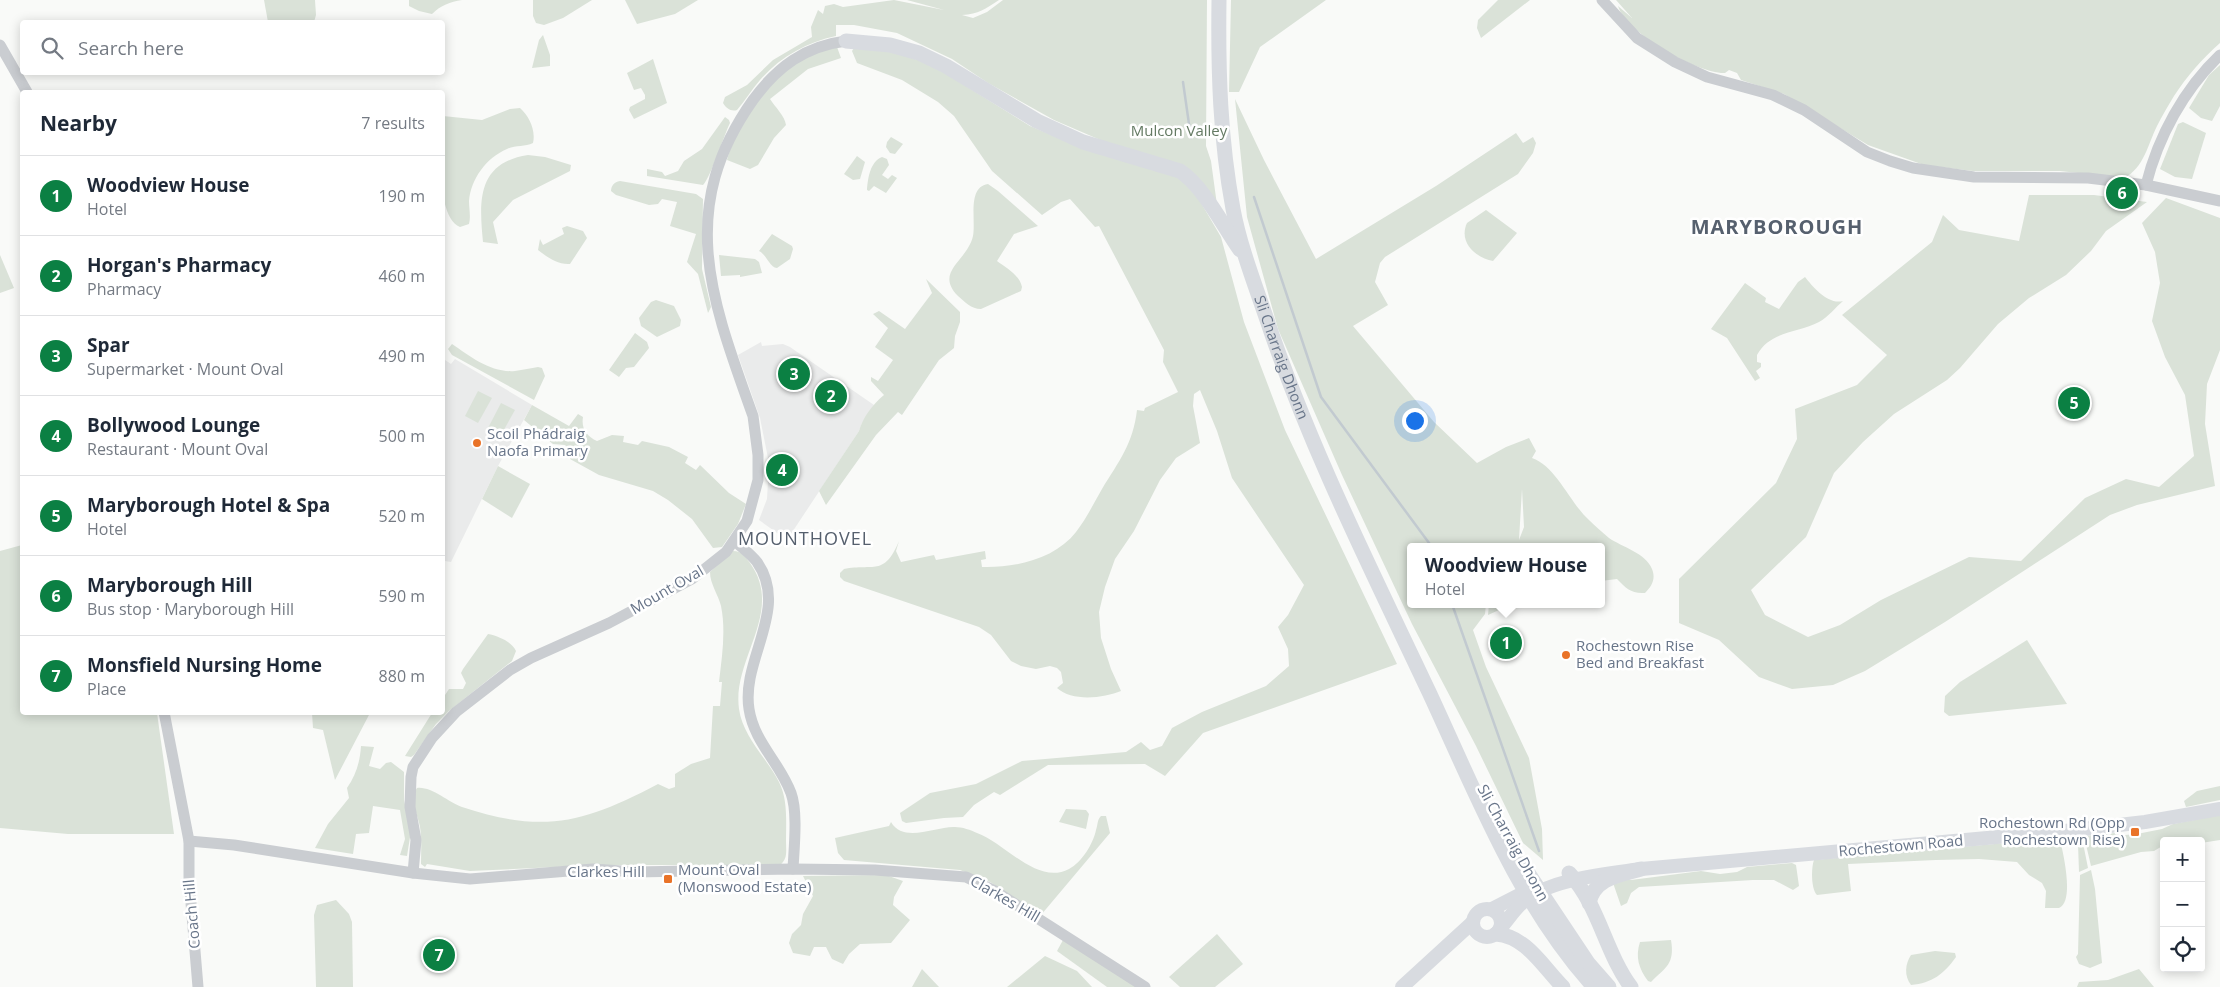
<!DOCTYPE html>
<html lang="en">
<head>
<meta charset="utf-8">
<style>
	:root { --surface:#fff; --page:#f2f2f3; --text:#1f2937; --muted:#747a83; --line:#e0e1e3; --accent:#0b8043 }
	body { margin:0; font-family:"Open Sans",sans-serif; background:var(--page); color:var(--text) }
	.controls { position:absolute; right:15px; bottom:15px; display:grid; overflow:hidden; border-radius:5px; box-shadow:0 2px 12px #0003 }
	.controls button { width:45px; height:45px; display:grid; place-items:center; padding:0; border:0; border-bottom:1px solid var(--line); background:var(--surface); color:var(--text); font:25px sans-serif }
	.you { position:absolute; left:1414px; top:420px; width:18px; height:18px; margin:-12px; border:4px solid #fff; border-radius:50%; background:#1a73e8; box-shadow:0 0 0 8px #1a73e833 }
	.badge { display:grid; place-items:center; width:32px; height:32px; border-radius:50%; background:var(--accent); color:#fff; font-size:16px; font-weight:700 }
	.pin { position:absolute; translate:-50% -50%; border:2px solid #fff; box-shadow:0 1px 5px #0006 }
	.popup { position:absolute; left:1407px; top:543px; width:198px; height:65px; box-sizing:border-box; display:grid; place-content:center; border-radius:5px; background:var(--surface); filter:drop-shadow(0 1px 4px #0005); font-size:16px; white-space:nowrap; color:var(--muted) }
	.popup b { font-size:19px; color:var(--text) }
	.popup::after { content:''; position:absolute; left:50%; top:100%; margin-left:-10px; border:10px solid transparent; border-top-color:var(--surface) }
	.list { margin:0; padding:0; list-style:none }
	h2 { display:flex; justify-content:space-between; align-items:center; height:65px; margin:0; padding:0 20px; font-size:21px }
	h2 small { font-size:16px; font-weight:400; color:var(--muted) }
	.list li { display:grid; grid-template-columns:32px 1fr auto; gap:15px; align-items:center; box-sizing:border-box; height:80px; padding:0 20px; border-top:1px solid var(--line) }
	.list b { display:block; font-size:19px; white-space:nowrap }
	.list p { margin:0; font-size:16px; white-space:nowrap; color:var(--muted) }
	.list em { font-size:16px; font-style:normal; color:var(--muted) }
	.icon { flex:none; width:28px; height:28px; fill:none; stroke:currentColor; stroke-width:2; stroke-linecap:round; stroke-linejoin:round }
	.map { position:relative; flex:none; width:2220px; height:987px; overflow:hidden }
	.search { position:absolute; background:var(--surface); box-shadow:0 2px 12px #0003; left:20px; top:20px; width:425px; height:55px; display:flex; align-items:center; gap:12px; box-sizing:border-box; padding:0 18px; border-radius:5px; color:var(--muted); font-size:19px }
	.panel { position:absolute; background:var(--surface); box-shadow:0 2px 12px #0003; left:20px; top:90px; width:425px; height:625px; border-radius:5px }
	.map>svg:first-child { display:block }
	.built { fill:#eaebeb }
	.green { fill:#dae2d8; fill-rule:evenodd }
	.lines { fill:none; stroke-linecap:round; stroke-linejoin:round }
	.stream { stroke:#c2cad0; stroke-width:2.5 }
	.tertiary { stroke:#cacdd1; stroke-width:11 }
	.secondary { stroke:#d8dbe0; stroke-width:14 }
	.trunk { stroke:#d8dbe0; stroke-width:15 }
	.poi-dot { fill:#e97328; stroke:#fff; stroke-width:2 }
	.labels { text-anchor:middle; stroke-width:5; stroke-linejoin:round; paint-order:stroke }
	.park-label { font-size:15px; fill:#647a63; stroke:#fff }
	.street-label { font-size:15px; fill:#687589; stroke:#fff }
	.poi-label { font-size:15px; fill:#687589; stroke:#fff; text-anchor:start }
	.quarter-label { font-size:18px; letter-spacing:1px; fill:#56606e; stroke:#fff }
	.district-label { font-size:20px; font-weight:bold; letter-spacing:1px; fill:#56606e; stroke:#fff }
</style>
</head>
<body>
<div class="map">
<svg width="2220" height="987" viewBox="0 0 2220 987">
	<rect width="100%" height="100%" fill="#f9faf8"/>
	<g class="built">
		<path d="M761 342 762 346 783 344 790 347 874 405 862 423 859 431 787 540 759 520 767 499 769 463 760 418 738 355Z"/>
		<path d="M442 358 451 364 455 359 532 405 498 466 451 562 445 561 442 557Z"/>
	</g>
	<g class="green">
		<path d="M264 0H315L316 15 314 22H268Z"/>
		<path d="M409 0H462C450 2 441 5 432 14L419 11 409 6Z"/>
		<path d="M533 0H592L563 18 544 25 536 23 533 16Z"/>
		<path d="M625 0H698L675 14 637 24Z"/>
		<path d="M894 0 944 10 907 0H999C985 9 979 14 962 15L973 18 987 12 1003 0H1207L1206 146 1211 161 1217 205 1200 183 1054 120 988 83 952 59 897 33 854 25H836V36C807 42 780 57 760 80 752 89 745 101 737 110 731 112 726 108 723 103L725 97 747 85 773 60 812 37 811 27 818 10 823 14 825 6 834 4 843 7Z"/>
		<path d="M1231 0H1326L1260 47 1239 92H1229Z"/>
		<path d="M1498 0H1530L1481 38 1477 28 1478 20Z"/>
		<path d="M1616 0H2220V43C2202 59 2187 76 2174 96 2168 106 2162 116 2157 126 2148 144 2144 168 2124 178L2060 171H1973L1924 165 1868 145 1784 94 1741 80 1737 73 1729 70 1725 73C1698 74 1626 33 1618 6L1632 18Z"/>
		<path d="M543 35 550 55V66L532 68 539 40Z"/>
		<path d="M837 47 841 58 808 69 770 99C775 107 785 116 786 125L774 138 758 165 750 169 727 160C735 129 772 75 801 60 812 53 825 50 837 47Z"/>
		<path d="M854 48 889 50 932 65 1030 126 1054 136 1161 168 1190 184 1221 237 1244 322 1285 430 1397 664 1203 733 1165 776 1145 764 1048 765 1000 795 994 792 974 805 963 817 944 818 906 823 902 821 900 813 930 793 976 784 1022 761 1126 752 1141 742 1150 750 1162 746 1172 728 1202 712 1266 686 1289 666 1288 649 1278 627 1288 615 1304 585 1232 478 1217 431 1200 390 1194 394 1193 406 1200 443 1176 458 1160 480 1134 531 1115 559 1105 587 1099 612 1101 638 1111 669 1121 691C1104 698 1072 702 1057 688L1063 683 1061 672 1057 668 1050 666 1036 669 1021 666 1011 661 991 635 979 627 844 581 840 577V573L844 569C874 563 884 577 899 541L896 551 901 562 934 555 936 560 985 551 986 559 981 560 982 567C1015 568 1055 559 1076 532 1086 519 1094 503 1102 489 1119 461 1133 444 1137 410L1144 411 1145 408 1178 392 1163 362 1164 350 1099 226 1095 227 1070 199 1061 202 1042 215 992 171 954 116 938 102 902 80 857 63 852 51Z"/>
		<path d="M653 59 667 103 634 119 629 110 630 107 645 99V95L641 88 634 90 627 73Z"/>
		<path d="M2220 65V106L2212 121 2201 118 2189 108 2209 75Z"/>
		<path d="M1235 99 1264 160 1316 259 1436 186 1516 133 1523 143 1533 137 1536 143 1533 153 1518 174 1385 257 1380 263 1375 282 1388 305 1353 326 1434 422 1477 463 1506 447 1529 438 1536 451 1532 458C1556 466 1570 503 1589 520 1595 526 1602 532 1609 538 1622 547 1646 553 1652 569 1656 579 1652 586 1645 593 1631 594 1626 588 1617 579L1601 581V547H1411V604H1486L1485 614 1473 630 1486 667 1529 758 1542 829 1543 860 1523 843 1476 746 1412 624 1342 475 1278 329 1247 217ZM1522 489 1524 527 1519 540Z"/>
		<path d="M520 108C529 116 536 130 533 143 525 147 515 145 507 149 486 158 471 179 469 201 469 208 471 217 469 224L460 227C434 215 442 142 443 116L482 120 510 109Z"/>
		<path d="M725 117 729 120 730 123C724 135 710 179 703 185L647 176V169L662 172 665 176 678 171 684 161 702 149Z"/>
		<path d="M2183 122 2206 133 2192 179 2175 177 2160 169 2178 124Z"/>
		<path d="M891 137 903 144 895 154 890 153 886 147 887 142Z"/>
		<path d="M528 155 545 157 571 165 570 171 513 200 493 222 498 244 483 242C479 201 477 163 528 155Z"/>
		<path d="M857 156 865 162 860 179 853 180 844 174Z"/>
		<path d="M882 157 887 159 889 165 882 175 888 179 892 175 897 178 886 193 874 186 869 191 867 190C868 178 870 162 882 157Z"/>
		<path d="M620 181 696 194 703 199 702 269 711 307 708 313 698 274 687 262 696 234 670 226 677 202 662 199 658 204 649 205 616 195 611 191C611 186 614 182 620 181Z"/>
		<path d="M988 184 998 191 1038 226 1014 234 997 261C1006 268 1019 274 1022 287L1021 291 981 309C971 309 965 302 958 296 934 271 967 262 973 236 976 220 967 187 988 184Z"/>
		<path d="M2029 195H2094L2147 202 2106 231 2091 251 2066 275 2029 298 1998 324 1960 368 1947 380 1894 414 1863 442 1834 473 1806 537 1751 590 1765 615 1808 637 1840 625 1881 600 1969 557 2021 561 2085 498 2126 479 2159 487 2194 456 2185 395 2165 357 2152 321 2160 283 2155 252 2142 223 2166 198 2220 218V350L2207 384 2205 424 2215 486 2137 505 2110 515 1945 622 1865 671 1833 685 1792 689 1759 677 1719 640 1679 623V579L1776 483 1797 439 1795 409 1857 385 1887 355 1842 315 1932 242 1943 215 1959 230 2019 241Z"/>
		<path d="M1486 210 1517 233 1493 261C1476 258 1458 242 1467 223Z"/>
		<path d="M567 226 583 231 587 238 570 264C558 265 547 257 538 250L540 239 543 245 564 234 562 228Z"/>
		<path d="M772 234 792 246 793 249 790 259 777 268C769 267 767 255 759 251Z"/>
		<path d="M0 255 14 288 0 293Z"/>
		<path d="M719 255 755 259 759 262 762 273 740 277V275L721 276Z"/>
		<path d="M1805 277C1813 287 1828 305 1843 301 1836 307 1828 317 1819 322 1798 333 1770 331 1757 355V362L1761 363V367L1756 371 1760 378 1755 381 1727 338 1711 329 1745 283 1766 298 1765 302 1779 309 1798 282Z"/>
		<path d="M926 279 960 312V322L955 336 954 348 939 360 902 415 898 412 876 435 826 505 819 491 859 431C863 417 873 404 884 395L871 381V377L878 381 893 360 875 347 888 328 873 314 879 311 905 329 932 293Z"/>
		<path d="M656 300 674 306 681 320 680 326 657 337 641 326 639 318 651 302Z"/>
		<path d="M635 333 647 342 649 348 634 367 626 368 619 377 609 370Z"/>
		<path d="M452 344C471 357 491 373 515 371 523 370 531 368 538 367L542 368 545 376 534 400 452 355 448 349Z"/>
		<path d="M478 391 492 398 478 423 465 416Z"/>
		<path d="M501 403 515 410 501 435 488 428Z"/>
		<path d="M532 405 569 426 578 414 583 417C581 429 587 436 597 441L612 435 624 436 623 442 638 445 642 441 669 447 688 457 685 463 696 470 700 465 729 493 746 504 738 524 722 547 713 548 692 519 668 500 653 491 599 475 570 459 568 448 565 445 553 444 524 420Z"/>
		<path d="M498 466 530 484 512 518 482 499Z"/>
		<path d="M22 545V712L157 713 174 834H68L0 828V551Z"/>
		<path d="M733 551C742 551 745 557 750 563 785 612 732 658 739 709 743 737 766 757 779 782 788 800 786 821 786 841 786 851 788 859 780 865H598L470 871 427 864 425 867 421 864C421 852 422 839 420 827 418 815 409 799 417 788 431 786 448 802 462 807 544 834 584 823 658 784L669 789 675 787V774L691 764 710 758 713 706H720L722 682H719C722 656 726 631 721 606 718 594 710 584 710 572Z"/>
		<path d="M1489 604H1512L1488 615Z"/>
		<path d="M488 634C498 636 511 641 516 651L512 661 449 711 436 724 414 755 411 757 405 756 432 713 442 712 443 698 449 689H463L466 683 461 673 463 669Z"/>
		<path d="M2027 640 2067 704 1949 716 1944 712 1945 696 1960 682Z"/>
		<path d="M312 713H370L335 780 323 730 313 728Z"/>
		<path d="M361 746 374 747 369 766 380 769 386 763 391 762 404 772V800L411 831 407 856 400 855 405 839 400 810 373 806 369 833 356 834 353 854 315 848 328 824 349 798 347 788C356 775 360 762 361 746Z"/>
		<path d="M2220 786V800L2186 807 2184 801 2197 791Z"/>
		<path d="M1066 809 1086 810 1089 814 1086 829 1059 822Z"/>
		<path d="M2220 815V840L2201 843V841H2164V845L2154 851 2141 852 2091 866 2084 836 2115 833 2125 835 2137 834 2162 829 2173 824Z"/>
		<path d="M1101 816H1106L1110 833 1041 915 990 882 960 870 844 860 838 853 835 838 889 826 891 822C904 844 936 826 955 827 962 827 971 830 977 833 1004 842 1037 886 1069 869 1082 862 1093 844 1096 830 1098 824 1097 820 1101 816Z"/>
		<path d="M2039 840H2059L2061 844C2064 857 2074 902 2059 908H2045L2046 891 2042 883 2029 875 2017 862 1979 859 1936 860 1848 864 1851 891 1817 895C1811 889 1811 868 1814 860Z"/>
		<path d="M2080 843 2084 848 2088 868 2079 872 2078 844Z"/>
		<path d="M1792 863 1796 865 1799 886 1793 890 1774 880H1753L1639 887 1631 893 1627 903 1621 906 1612 880 1622 877 1631 880 1701 871 1720 874 1737 872 1747 867Z"/>
		<path d="M2091 870 2095 889 2102 963 2090 968 2079 964 2076 957 2078 954 2080 875Z"/>
		<path d="M886 875 903 881 894 897 893 905 910 920 891 943 860 944 849 954 843 964 832 959 826 947H814L810 956 793 953 789 943 792 934 801 925 803 914 813 896 803 876Z"/>
		<path d="M336 900 349 914 352 922 353 987H316L314 915 317 905Z"/>
		<path d="M1217 934 1243 964 1215 987H1180L1169 977Z"/>
		<path d="M1063 940 1138 987H1107L1057 951Z"/>
		<path d="M1671 940C1675 964 1666 967 1651 982L1648 981C1639 969 1635 957 1640 942Z"/>
		<path d="M1935 951 1955 953 1956 957C1944 974 1932 983 1911 985 1904 976 1905 964 1911 955Z"/>
		<path d="M1045 956 1077 971 1092 987H1007Z"/>
		<path d="M922 969 939 987H912Z"/>
		<path d="M2139 969 2154 987H2077L2079 982 2108 980Z"/>
	</g>
	<g class="lines">
		<g class="stream">
			<path d="M1183 82 1191 138"/>
			<path d="M1254 197 1321 397 1432 547"/>
			<path d="M1452 604 1539 851"/>
		</g>
		<g class="tertiary">
			<path d="M1602 0 1637 38 1675 62 1707 77 1773 95 1804 110 1867 152 1890 161 1913 168 1974 177 2088 178 2146 185 2220 201"/>
			<path d="M0 45 27 92"/>
			<path d="M2146 185C2158 137 2184 89 2220 55"/>
			<path d="M735 541C742 548 751 554 757 562 790 609 741 659 749 709 754 742 780 763 791 793 798 812 794 848 793 869"/>
			<path d="M164 712 189 841V879L198 987"/>
			<path d="M189 841 234 845 413 873 470 879 593 869 636 872 793 869 875 870 966 877 995 891 1145 987"/>
			<path d="M413 873 416 840 410 807 411 777 413 767 432 738 456 712 510 670 531 658 609 623 692 579 726 552 747 521 758 480V455L753 416C712 301 675 210 753 100 777 67 805 46 846 41"/>
		</g>
		<g class="secondary">
			<circle cx="1487" cy="923" r="14"/>
			<path d="M1492 909 1529 890"/>
			<path d="M1499 930C1507 921 1514 910 1522 903 1548 879 1607 874 1641 869L2075 830 2145 822 2220 809"/>
			<path d="M1402 987 1473 922"/>
		</g>
		<g class="trunk">
			<path id="s1" d="M1219 0C1218 71 1220 139 1233 209 1240 246 1254 282 1266 317 1309 446 1371 569 1429 692 1476 793 1518 903 1594 987"/>
			<path d="M846 41 890 45 919 53 946 66 1037 121 1083 142 1180 171C1204 187 1223 226 1240 250"/>
			<path d="M1522 864 1588 963 1609 987"/>
			<path d="M1569 873C1599 905 1605 952 1631 987"/>
			<path d="M1589 903C1594 878 1619 875 1641 869"/>
			<path d="M1496 934C1526 936 1543 967 1563 987"/>
		</g>
	</g>
	<g class="poi-dot">
		<circle cx="477" cy="443" r="5"/>
		<circle cx="1566" cy="655" r="5"/>
		<rect x="2130" y="827" width="10" height="10" rx="2.5"/>
		<rect x="663" y="874" width="10" height="10" rx="2.5"/>
	</g>
	<g class="labels">
		<g class="park-label">
			<text x="1179" y="136">Mulcon Valley</text>
		</g>
		<g class="street-label">
			<text dy="5" stroke="none"><textPath href="#s1" startOffset="366">Sli Charraig Dhonn</textPath></text>
			<text transform="translate(667 590) rotate(-30)" y="5">Mount Oval</text>
			<text transform="translate(1513 843) rotate(61)" y="5">Sli Charraig Dhonn</text>
			<text transform="translate(1901 846) rotate(-5)" y="5">Rochestown Road</text>
			<text x="606" y="877">Clarkes Hill</text>
			<text transform="translate(1005 899) rotate(30)" y="5">Clarkes Hill</text>
			<text transform="translate(192 914) rotate(-95)" y="5">Coach Hill</text>
		</g>
		<g class="poi-label">
			<text x="487" y="439">Scoil Phádraig<tspan x="487" dy="17">Naofa Primary</tspan></text>
			<text x="1576" y="651">Rochestown Rise<tspan x="1576" dy="17">Bed and Breakfast</tspan></text>
			<text x="2125" y="828" text-anchor="end">Rochestown Rd (Opp<tspan x="2125" dy="17">Rochestown Rise)</tspan></text>
			<text x="678" y="875">Mount Oval<tspan x="678" dy="17">(Monswood Estate)</tspan></text>
		</g>
		<g class="quarter-label">
			<text x="805" y="545">MOUNTHOVEL</text>
		</g>
		<g class="district-label">
			<text x="1777" y="234">MARYBOROUGH</text>
		</g>
	</g>
</svg>
<div class="controls">
<button>+</button>
<button>−</button>
<button><svg class="icon" aria-label="locate" viewBox="0 0 24 24"><circle cx="12" cy="12" r="6"/><path d="M12 2v4M12 18v4M2 12h4M18 12h4"/></svg></button>
</div>
<div class="you"></div>
<div class="pin badge" style="left:1506px;top:643px">1</div>
<div class="popup"><b>Woodview House</b>Hotel</div>
<div class="pin badge" style="left:831px;top:396px">2</div>
<div class="pin badge" style="left:794px;top:374px">3</div>
<div class="pin badge" style="left:782px;top:470px">4</div>
<div class="pin badge" style="left:2074px;top:403px">5</div>
<div class="pin badge" style="left:2122px;top:193px">6</div>
<div class="pin badge" style="left:439px;top:955px">7</div>
<div class="search"><svg class="icon" aria-label="search" viewBox="0 0 24 24"><circle cx="10" cy="10" r="6"/><path d="M15 15l6 6"/></svg>Search here</div>
<section class="panel">
<h2>Nearby<small>7 results</small></h2>
<ul class="list">
<li><span class="badge">1</span><div><b>Woodview House</b><p>Hotel</p></div><em>190 m</em></li>
<li><span class="badge">2</span><div><b>Horgan's Pharmacy</b><p>Pharmacy</p></div><em>460 m</em></li>
<li><span class="badge">3</span><div><b>Spar</b><p>Supermarket · Mount Oval</p></div><em>490 m</em></li>
<li><span class="badge">4</span><div><b>Bollywood Lounge</b><p>Restaurant · Mount Oval</p></div><em>500 m</em></li>
<li><span class="badge">5</span><div><b>Maryborough Hotel &amp; Spa</b><p>Hotel</p></div><em>520 m</em></li>
<li><span class="badge">6</span><div><b>Maryborough Hill</b><p>Bus stop · Maryborough Hill</p></div><em>590 m</em></li>
<li><span class="badge">7</span><div><b>Monsfield Nursing Home</b><p>Place</p></div><em>880 m</em></li>
</ul>
</section>
</div>
</body>
</html>
